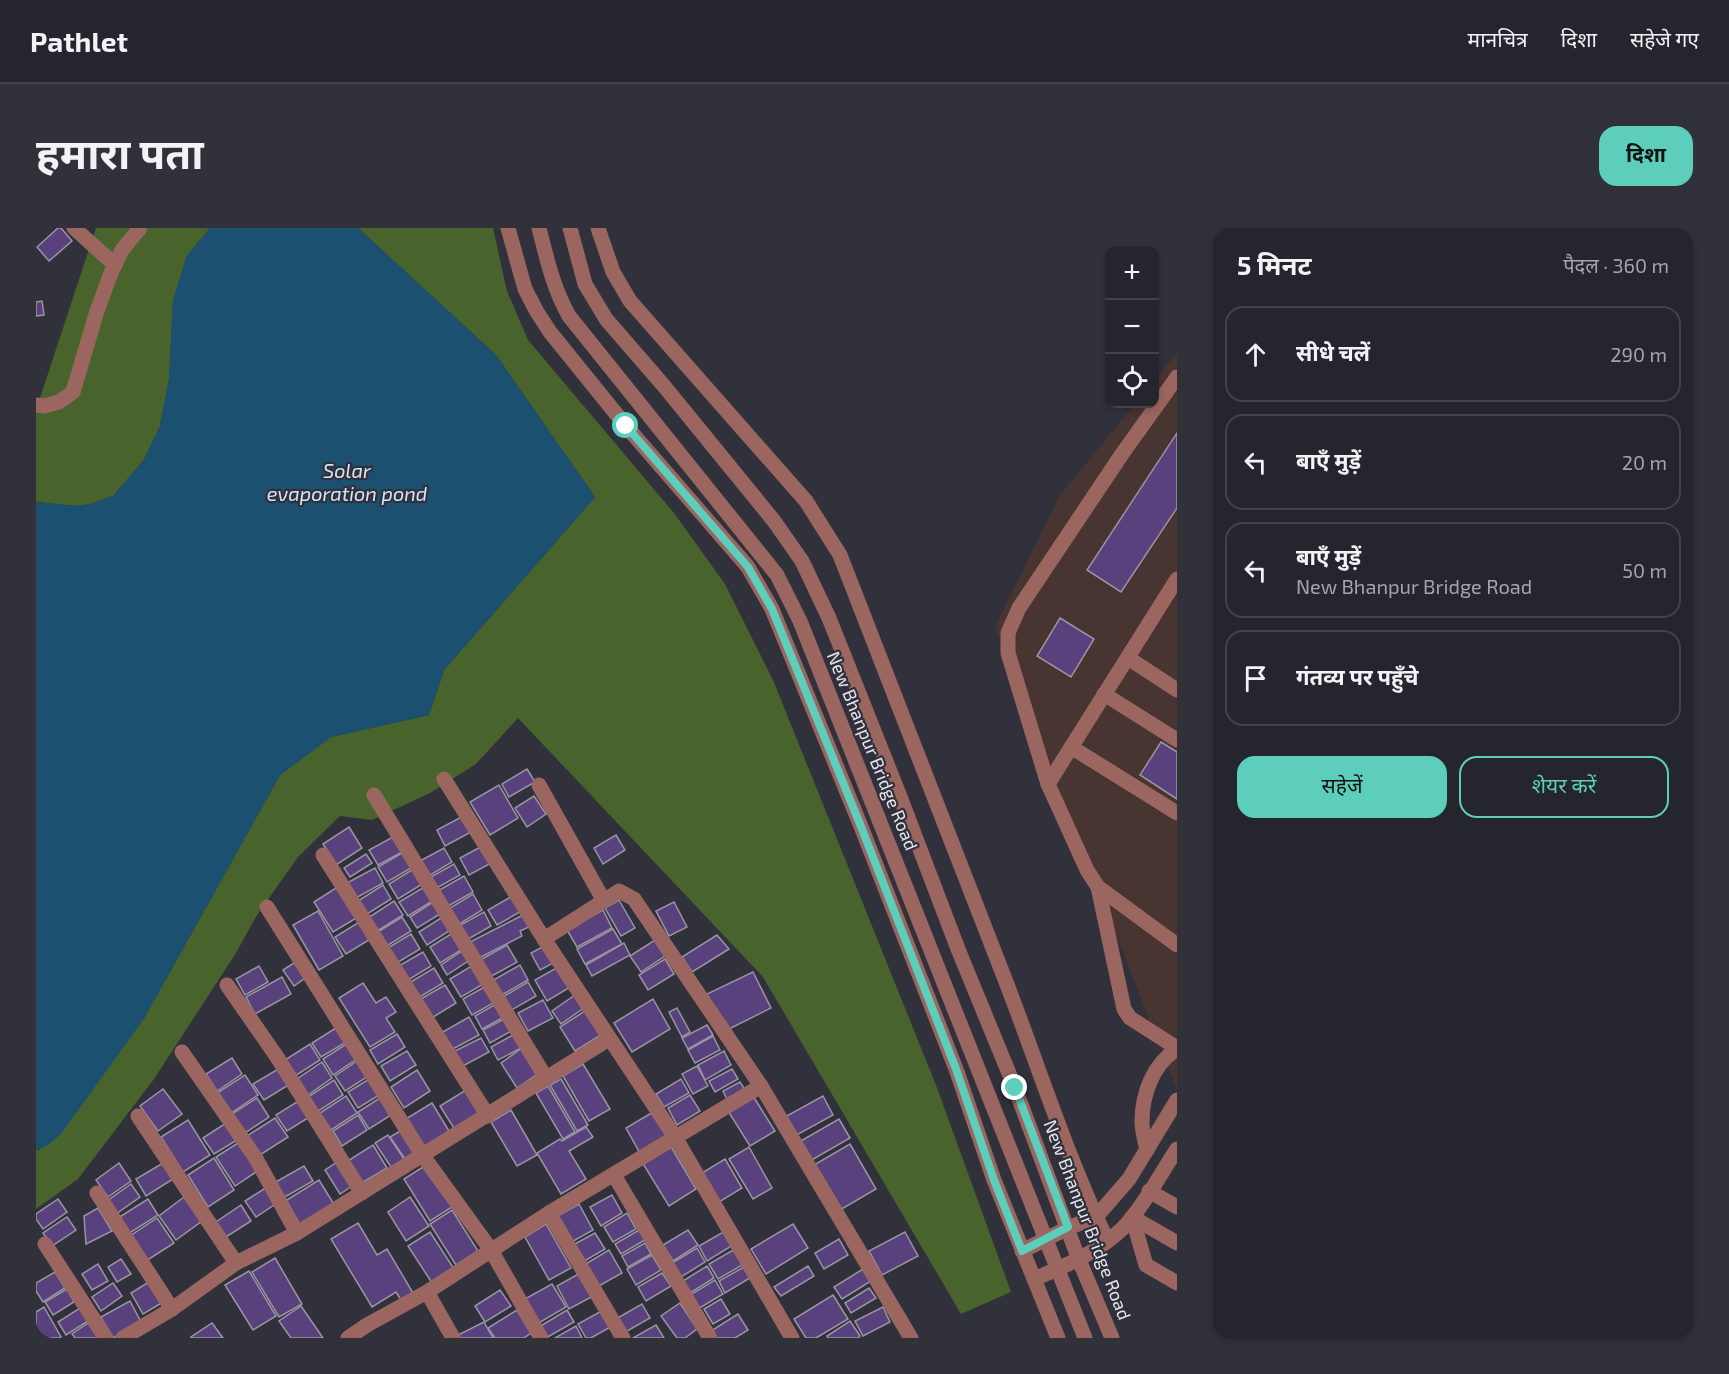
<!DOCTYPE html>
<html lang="hi">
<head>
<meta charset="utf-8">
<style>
	:root { --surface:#25252d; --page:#313139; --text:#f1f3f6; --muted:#a3a5aa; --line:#424249; --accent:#5ccebb }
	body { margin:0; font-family:"Exo 2","Noto Sans Devanagari",sans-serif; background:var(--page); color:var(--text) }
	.controls { position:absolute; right:18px; top:18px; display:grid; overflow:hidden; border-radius:12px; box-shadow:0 3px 9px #0003 }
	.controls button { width:54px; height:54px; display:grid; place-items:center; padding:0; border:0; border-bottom:2px solid var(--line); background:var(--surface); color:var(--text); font:30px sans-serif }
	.stop { position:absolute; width:18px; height:18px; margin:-14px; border:4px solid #5ccebb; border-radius:50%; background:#fff }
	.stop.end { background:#5ccebb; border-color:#fff; box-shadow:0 2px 6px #0008 }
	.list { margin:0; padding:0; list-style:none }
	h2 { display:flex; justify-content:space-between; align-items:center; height:78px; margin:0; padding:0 24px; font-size:26px }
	h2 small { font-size:20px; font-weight:400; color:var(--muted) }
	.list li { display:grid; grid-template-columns:39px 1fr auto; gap:18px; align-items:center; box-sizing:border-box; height:96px; margin:0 12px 12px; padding:0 12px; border:2px solid var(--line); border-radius:18px }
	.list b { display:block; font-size:22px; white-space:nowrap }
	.list p { margin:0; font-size:20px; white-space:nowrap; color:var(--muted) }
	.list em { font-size:20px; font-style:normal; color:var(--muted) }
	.actions { display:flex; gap:12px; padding:18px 24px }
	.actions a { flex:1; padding:14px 0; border:2px solid var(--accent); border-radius:18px; text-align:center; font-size:21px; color:var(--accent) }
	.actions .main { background:var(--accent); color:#111 }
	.icon { flex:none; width:33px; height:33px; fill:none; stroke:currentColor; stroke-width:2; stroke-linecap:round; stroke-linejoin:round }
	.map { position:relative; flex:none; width:1141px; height:1110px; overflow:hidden; border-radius:18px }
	header { display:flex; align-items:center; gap:36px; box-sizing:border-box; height:84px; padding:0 30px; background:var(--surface); border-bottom:2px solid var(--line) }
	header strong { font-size:28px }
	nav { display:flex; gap:33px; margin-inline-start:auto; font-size:21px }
	.intro { display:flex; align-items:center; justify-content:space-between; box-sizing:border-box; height:144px; padding:0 36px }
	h1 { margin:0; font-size:42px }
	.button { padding:15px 27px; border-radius:18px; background:var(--accent); color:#111; font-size:21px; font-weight:700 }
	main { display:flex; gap:36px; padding:0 36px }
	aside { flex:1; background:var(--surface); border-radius:18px; box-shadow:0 3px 9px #0003 }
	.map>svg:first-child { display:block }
	.industrial { fill:#483430 }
	.green { fill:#49632c }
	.water { fill:#1c5071 }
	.building { fill:#58417c; stroke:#9995a2; stroke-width:1.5 }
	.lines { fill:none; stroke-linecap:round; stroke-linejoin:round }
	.minor { stroke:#9c6660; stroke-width:15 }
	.route { stroke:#5ccebb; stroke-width:8 }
	.labels { text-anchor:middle; stroke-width:4.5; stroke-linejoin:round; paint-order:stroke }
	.street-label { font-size:18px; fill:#e5e6ed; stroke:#31313c }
	.water-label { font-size:20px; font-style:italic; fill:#d4e6f2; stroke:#31313c }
</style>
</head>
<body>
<header>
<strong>Pathlet</strong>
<nav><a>मानचित्र</a><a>दिशा</a><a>सहेजे गए</a></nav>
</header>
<div class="intro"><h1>हमारा पता</h1><a class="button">दिशा</a></div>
<main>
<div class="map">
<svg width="1141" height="1110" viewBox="0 0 1141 1110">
	<rect width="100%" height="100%" fill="#31313c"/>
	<path class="industrial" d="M1141 124V862L959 398 1024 267 1099 176H1118L1119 152Z"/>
	<g class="green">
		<path d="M60 0H174L151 28 137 73 133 151 124 198 108 232 77 268 55 276 40 278 0 274V182Z"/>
		<path d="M322 0H457L471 63 492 112 638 285 689 356 737 452 900 857 975 1064 925 1086 727 749 482 490 440 536 394 565 336 592 304 588 262 629 221 687 200 725 118 851 42 951 0 981V921L3 922 107 792 244 547 295 509 393 487 408 442 559 269 460 127Z"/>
	</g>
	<path class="water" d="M174 0H322L460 127 559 269 408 442 393 487 295 509 244 547 107 792 25 906C17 912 10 921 0 921V274L40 278 55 276 77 268 108 232 124 198 133 151 137 73 151 28Z"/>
	<g class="building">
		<path d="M22 0H25L36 13 13 33 1 19Z"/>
		<path d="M6 73 8 87 0 88V74Z"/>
		<path d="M1141 205V280L1085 364 1051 342Z"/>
		<path d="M1024 390 1058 411 1035 449 1001 428Z"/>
		<path d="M1125 514 1141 524V571L1104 547Z"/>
		<path d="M491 541 499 554 473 569 466 556Z"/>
		<path d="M463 557 482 590 454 607 434 574Z"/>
		<path d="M498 568 510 586 491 599 479 580Z"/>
		<path d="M429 587 437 603 409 618 401 602Z"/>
		<path d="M313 599 326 620 300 637 287 616Z"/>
		<path d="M580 607 589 622 567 636 558 620Z"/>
		<path d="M357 609 366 624 342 637 333 622Z"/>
		<path d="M448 617 457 634 433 647 424 630Z"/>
		<path d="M408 620 416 634 391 649 382 634Z"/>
		<path d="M366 625 375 640 351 654 342 639Z"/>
		<path d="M330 626 336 635 314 649 308 640Z"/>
		<path d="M418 636 424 647 399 661 393 650Z"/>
		<path d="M339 640 347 655 320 670 311 655Z"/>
		<path d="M379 640 388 655 362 671 353 656Z"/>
		<path d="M428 648 437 664 409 680 400 664Z"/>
		<path d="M347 657 355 671 331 686 322 673Z"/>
		<path d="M303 658 322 689 297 704 278 674Z"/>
		<path d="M390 658 398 672 372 688 363 674Z"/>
		<path d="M437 666 446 682 420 698 411 682Z"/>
		<path d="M480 666 489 681 461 697 452 682Z"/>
		<path d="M583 672 599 700 585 708 569 680Z"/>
		<path d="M358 673 367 687 341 703 332 690Z"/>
		<path d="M397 674 404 686 381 700 374 689Z"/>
		<path d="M638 674 651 699 633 708 620 683Z"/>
		<path d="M567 682 576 700 541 719 531 702Z"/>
		<path d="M282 683 307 728 283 742 257 697Z"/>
		<path d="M448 684 455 698 429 713 421 699Z"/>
		<path d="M489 686 495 698 484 703 486 708 441 731 432 715Z"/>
		<path d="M366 689 375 703 349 719 340 705Z"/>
		<path d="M405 690 413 703 391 717 383 704Z"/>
		<path d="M325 693 336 710 310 726 299 709Z"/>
		<path d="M577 701 586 716 549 736 541 721Z"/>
		<path d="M375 706 384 721 359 736 350 721Z"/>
		<path d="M415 706 425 722 404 735 394 719Z"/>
		<path d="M681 707 693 721 656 744 646 729Z"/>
		<path d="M619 712 629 728 605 744 594 728Z"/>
		<path d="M588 715 594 727 556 748 550 737Z"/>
		<path d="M471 717 481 734 454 749 444 732Z"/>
		<path d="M510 717 519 734 504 742 495 725Z"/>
		<path d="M426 723 432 733 411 747 405 737Z"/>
		<path d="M387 724 395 738 369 754 361 739Z"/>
		<path d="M629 731 638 746 612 762 603 747Z"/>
		<path d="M261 733 272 748 258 758 247 742Z"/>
		<path d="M439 736 449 755 425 769 414 751Z"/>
		<path d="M484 737 492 752 464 768 456 753Z"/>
		<path d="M223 738 232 754 209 767 200 751Z"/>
		<path d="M524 738 536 758 511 773 499 752Z"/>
		<path d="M398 740 407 755 382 770 373 755Z"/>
		<path d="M717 744 735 780 689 803 671 766Z"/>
		<path d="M246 749 255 766 219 786 210 769Z"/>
		<path d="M492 754 500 768 472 784 465 770Z"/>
		<path d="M327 755 340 775 350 769 360 784 350 790 359 804 334 819 303 770Z"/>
		<path d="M409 757 420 775 394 791 383 772Z"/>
		<path d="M452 757 461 773 436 787 427 771Z"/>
		<path d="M539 767 548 780 525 796 516 783Z"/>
		<path d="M617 771 634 801 596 824 578 795Z"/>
		<path d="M507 772 517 790 492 803 482 785Z"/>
		<path d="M460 776 468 789 446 801 439 788Z"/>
		<path d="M641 780 654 804 646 809 633 784Z"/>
		<path d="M549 783 565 807 539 823 524 799Z"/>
		<path d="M433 789 443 807 415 822 405 805Z"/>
		<path d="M468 791 475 803 454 815 447 802Z"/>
		<path d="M671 797 677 807 652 821 646 810Z"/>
		<path d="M303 798 312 813 285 829 276 815Z"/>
		<path d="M361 806 369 819 342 836 334 822Z"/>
		<path d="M477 807 485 820 462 832 455 819Z"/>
		<path d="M677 808 684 822 659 835 652 822Z"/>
		<path d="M445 810 453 824 425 839 417 824Z"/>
		<path d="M312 815 322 830 297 847 287 831Z"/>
		<path d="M274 816 284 832 259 848 249 832Z"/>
		<path d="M486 820 503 845 481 860 465 835Z"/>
		<path d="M371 823 380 837 354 853 345 838Z"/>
		<path d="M688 823 695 837 669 852 662 837Z"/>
		<path d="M196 830 206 846 181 863 170 846Z"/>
		<path d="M324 831 334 847 309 863 299 848Z"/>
		<path d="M286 834 296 850 272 867 261 851Z"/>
		<path d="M547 836 574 881 553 893 527 848Z"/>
		<path d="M661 838 672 858 657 866 646 846Z"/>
		<path d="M244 840 254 856 228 872 217 856Z"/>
		<path d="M696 841 702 851 679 864 673 853Z"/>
		<path d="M381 842 394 863 368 880 355 859Z"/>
		<path d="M209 847 222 867 195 885 181 865Z"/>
		<path d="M335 850 345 866 322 880 312 864Z"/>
		<path d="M525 851 552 897 541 903 514 857Z"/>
		<path d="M645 851 653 865 628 879 620 866Z"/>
		<path d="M298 852 307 867 281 884 272 869Z"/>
		<path d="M704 854 709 862 691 871 687 863Z"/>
		<path d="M512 858 539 904 527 911 500 865Z"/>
		<path d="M127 861 146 886 122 903 104 878Z"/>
		<path d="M430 862 445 886 419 902 404 878Z"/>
		<path d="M654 867 664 883 641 897 632 880Z"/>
		<path d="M310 868 321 885 295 902 284 885Z"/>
		<path d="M347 868 358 885 333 901 322 884Z"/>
		<path d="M717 868 739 903 714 918 692 883Z"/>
		<path d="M787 868 797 887 757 909 747 890Z"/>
		<path d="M221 870 233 889 209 905 196 886Z"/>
		<path d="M264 872 275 888 251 903 240 887Z"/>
		<path d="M396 875 416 908 388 925 368 892Z"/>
		<path d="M475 882 501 927 481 938 455 894Z"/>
		<path d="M617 884 632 911 605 927 590 900Z"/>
		<path d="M322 887 331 902 306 918 297 903Z"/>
		<path d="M239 890 252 909 224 927 211 908Z"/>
		<path d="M803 891 814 910 774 933 763 914Z"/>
		<path d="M152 892 174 927 147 944 125 909Z"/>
		<path d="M190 895 201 912 178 926 167 910Z"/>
		<path d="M550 899 557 909 533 923 550 951 525 966 501 925 524 911 526 913Z"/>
		<path d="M366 902 380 923 369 931 354 909Z"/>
		<path d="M352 907 370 934 357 942 339 915Z"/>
		<path d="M205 913 223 942 199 958 180 929Z"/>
		<path d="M814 916 840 961 804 982 778 937Z"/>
		<path d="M337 917 351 940 324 956 310 934Z"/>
		<path d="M634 917 660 961 633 978 606 934Z"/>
		<path d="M713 919 736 960 717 971 693 931Z"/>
		<path d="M178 930 198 962 172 979 152 947Z"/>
		<path d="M689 931 706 960 683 974 666 945Z"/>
		<path d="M304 932 319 956 304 966 289 942Z"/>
		<path d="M83 935 95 953 72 969 60 952Z"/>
		<path d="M127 935 137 951 110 968 100 951Z"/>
		<path d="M390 937 416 979 394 993 368 951Z"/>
		<path d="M268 938 277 953 247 970 238 955Z"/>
		<path d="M283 952 299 978 262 1001 246 975Z"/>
		<path d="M95 956 104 969 80 986 71 973Z"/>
		<path d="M231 959 241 975 220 989 209 973Z"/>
		<path d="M576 967 586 985 565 998 554 979Z"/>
		<path d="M148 969 166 993 140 1012 123 988Z"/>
		<path d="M374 969 393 998 370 1013 352 984Z"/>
		<path d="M22 971 31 984 7 1001 0 991V986Z"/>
		<path d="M112 971 122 987 92 1006 82 990Z"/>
		<path d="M543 976 557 1002 532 1016 518 990Z"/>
		<path d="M205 977 215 993 190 1009 180 994Z"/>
		<path d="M62 980 76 1003 50 1016 48 988Z"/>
		<path d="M416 982 442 1023 420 1037 394 996Z"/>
		<path d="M591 985 600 1001 577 1014 568 999Z"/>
		<path d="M31 989 40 1002 16 1018 7 1005Z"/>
		<path d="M121 990 138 1015 110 1033 94 1008Z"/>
		<path d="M322 995 341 1027 351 1021 377 1065 365 1072 360 1064 336 1079 295 1011Z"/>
		<path d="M510 996 535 1040 513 1052 489 1009Z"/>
		<path d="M757 996 772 1020 730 1046 715 1021Z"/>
		<path d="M603 1002 609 1012 585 1026 579 1016Z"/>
		<path d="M652 1002 662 1017 637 1033 627 1017Z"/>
		<path d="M689 1003 697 1017 671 1033 663 1018Z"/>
		<path d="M394 1004 420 1044 398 1058 372 1018Z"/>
		<path d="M869 1004 882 1028 846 1047 833 1023Z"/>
		<path d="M559 1005 569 1021 545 1035 535 1018Z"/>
		<path d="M803 1011 812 1027 788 1041 779 1025Z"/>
		<path d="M609 1015 615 1026 592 1039 586 1028Z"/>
		<path d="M661 1020 669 1034 645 1049 636 1035Z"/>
		<path d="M699 1021 708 1036 682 1051 673 1036Z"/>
		<path d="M573 1022 586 1045 561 1059 548 1037Z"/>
		<path d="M616 1027 625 1042 600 1057 591 1041Z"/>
		<path d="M239 1030 266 1076 243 1089 216 1044Z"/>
		<path d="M85 1031 95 1046 81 1054 72 1039Z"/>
		<path d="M62 1036 72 1053 56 1062 46 1046Z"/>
		<path d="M671 1038 678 1050 654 1065 647 1053Z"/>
		<path d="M772 1038 778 1048 745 1068 738 1059Z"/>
		<path d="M708 1039 714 1050 689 1065 683 1053Z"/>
		<path d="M827 1041 835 1053 806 1071 798 1059Z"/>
		<path d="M213 1043 240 1088 217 1102 189 1057Z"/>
		<path d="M19 1044 29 1060 7 1074 0 1063V1055Z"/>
		<path d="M546 1044 559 1067 533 1081 521 1058Z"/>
		<path d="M626 1045 635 1058 610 1073 602 1059Z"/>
		<path d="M116 1052 129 1073 107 1086 95 1065Z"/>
		<path d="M679 1052 687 1066 662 1081 654 1067Z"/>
		<path d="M77 1055 86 1068 65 1083 56 1069Z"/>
		<path d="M516 1056 530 1079 501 1096 487 1072Z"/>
		<path d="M833 1060 840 1070 815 1085 809 1075Z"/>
		<path d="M31 1061 38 1074 17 1087 9 1074Z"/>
		<path d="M464 1062 475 1078 449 1094 439 1078Z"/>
		<path d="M797 1067 812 1091 780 1110H770L758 1091Z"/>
		<path d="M685 1071 694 1086 677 1096 668 1081Z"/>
		<path d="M94 1073 105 1094 77 1110 65 1089Z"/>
		<path d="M644 1075 661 1101 649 1110H641L625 1088Z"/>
		<path d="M606 1076 614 1090 586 1106 578 1092Z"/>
		<path d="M265 1078 287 1110H255L243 1093Z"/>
		<path d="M8 1079 25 1109 23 1110H0V1084Z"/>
		<path d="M847 1079 854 1094 827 1108 819 1093Z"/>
		<path d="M44 1080 52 1093 30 1107 22 1094Z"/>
		<path d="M569 1081 578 1097 555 1110H550L542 1096Z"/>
		<path d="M481 1082 495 1105 488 1110H459L452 1100Z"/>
		<path d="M531 1082 538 1094 510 1110 503 1099Z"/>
		<path d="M702 1086 712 1102 699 1110H679L675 1103Z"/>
		<path d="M814 1093 824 1108 822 1110H792L791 1108Z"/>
		<path d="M448 1094 457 1110H421L420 1108Z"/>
		<path d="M52 1095 62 1110H39L36 1106Z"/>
		<path d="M176 1095 187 1110H155V1109Z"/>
		<path d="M620 1097 628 1110H597Z"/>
		<path d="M540 1098 546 1110H519Z"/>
	</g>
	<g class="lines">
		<g class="minor">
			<path d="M38 0 79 37"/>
			<path d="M472 0 489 61 501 84 514 104 590 198 712 339 736 381 824 596 920 841 958 952 1022 1110"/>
			<path d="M503 0C511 31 517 60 533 88L741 347 764 393 1049 1110"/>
			<path d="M534 0 549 56 570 91 628 158 738 293 766 333 793 390 863 566 922 721 979 860 1043 1032 1076 1110"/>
			<path d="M562 0 577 44 594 73 770 273 804 327C860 471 916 615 972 759 1004 843 1032 931 1071 1012"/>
			<path d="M1141 149 1086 226 983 380 972 405V425L1012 556 1051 642 1062 659 1141 717"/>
			<path d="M0 177 8 178 23 174 37 164 61 83 75 45 86 22 104 0"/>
			<path d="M1092 430 1141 462"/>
			<path d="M1068 466 1141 512"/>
			<path d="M1035 519 1141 585"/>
			<path d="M408 551 508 711 639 909 756 1110"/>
			<path d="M1012 556 1141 351"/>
			<path d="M503 557 568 673"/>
			<path d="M338 567 510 850"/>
			<path d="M287 627 452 888"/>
			<path d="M1062 659 1088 781 1094 790 1141 820"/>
			<path d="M231 679 387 928 455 1022 505 1110"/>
			<path d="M508 711 583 663 598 671 725 858 875 1110"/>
			<path d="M191 757 241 829 326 965"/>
			<path d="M146 824 219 929 261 1005"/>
			<path d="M102 888 200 1035"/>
			<path d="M1111 922C1109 913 1106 903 1106 894 1106 866 1117 836 1141 821"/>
			<path d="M578 947 674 1110"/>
			<path d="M1113 963 1141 979"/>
			<path d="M61 965 136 1081"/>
			<path d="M513 985 587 1110"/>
			<path d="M1141 1015 1096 989 1110 1037 1141 1055"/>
			<path d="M9 1016 70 1110"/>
			<path d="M986 1023 1032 1000 1060 989 1093 951 1141 872"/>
			<path d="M998 1051C1029 1038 1061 1025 1086 1001 1106 981 1125 945 1141 921"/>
			<path d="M391 1064 417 1110"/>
			<path d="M87 1110 136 1081 200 1035 261 1005 573 811"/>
			<path d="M312 1110 331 1097 391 1064 513 985 725 858"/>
		</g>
	</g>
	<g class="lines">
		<path class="route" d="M590 198 712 339 736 381 824 596 920 841 958 952 986 1023 1032 999 979 860"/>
	</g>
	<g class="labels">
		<g class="street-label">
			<text transform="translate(836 523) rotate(68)" y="6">New Bhanpur Bridge Road</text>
			<text transform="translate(1051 992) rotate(69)" y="6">New Bhanpur Bridge Road</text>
		</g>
		<g class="water-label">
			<text x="311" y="250">Solar<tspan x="311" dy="23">evaporation pond</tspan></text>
		</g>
	</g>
</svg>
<div class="controls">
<button>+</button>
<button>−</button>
<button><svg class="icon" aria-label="locate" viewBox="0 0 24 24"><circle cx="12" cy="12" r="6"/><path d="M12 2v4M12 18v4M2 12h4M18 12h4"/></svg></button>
</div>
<div class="stop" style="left:590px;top:198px"></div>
<div class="stop end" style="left:979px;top:860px"></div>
</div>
<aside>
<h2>5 मिनट<small>पैदल · 360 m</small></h2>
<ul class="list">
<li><svg class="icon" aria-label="ahead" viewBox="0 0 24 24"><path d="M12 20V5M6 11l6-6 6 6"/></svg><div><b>सीधे चलें</b></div><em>290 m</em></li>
<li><svg class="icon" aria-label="left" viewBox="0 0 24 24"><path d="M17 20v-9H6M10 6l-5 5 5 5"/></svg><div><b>बाएँ मुड़ें</b></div><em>20 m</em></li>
<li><svg class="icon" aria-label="left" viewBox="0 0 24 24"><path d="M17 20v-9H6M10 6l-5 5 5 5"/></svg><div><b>बाएँ मुड़ें</b><p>New Bhanpur Bridge Road</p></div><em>50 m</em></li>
<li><svg class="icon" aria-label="arrive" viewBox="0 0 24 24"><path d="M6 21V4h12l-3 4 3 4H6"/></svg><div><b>गंतव्य पर पहुँचे</b></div></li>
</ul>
<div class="actions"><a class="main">सहेजें</a><a>शेयर करें</a></div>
</aside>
</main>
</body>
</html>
